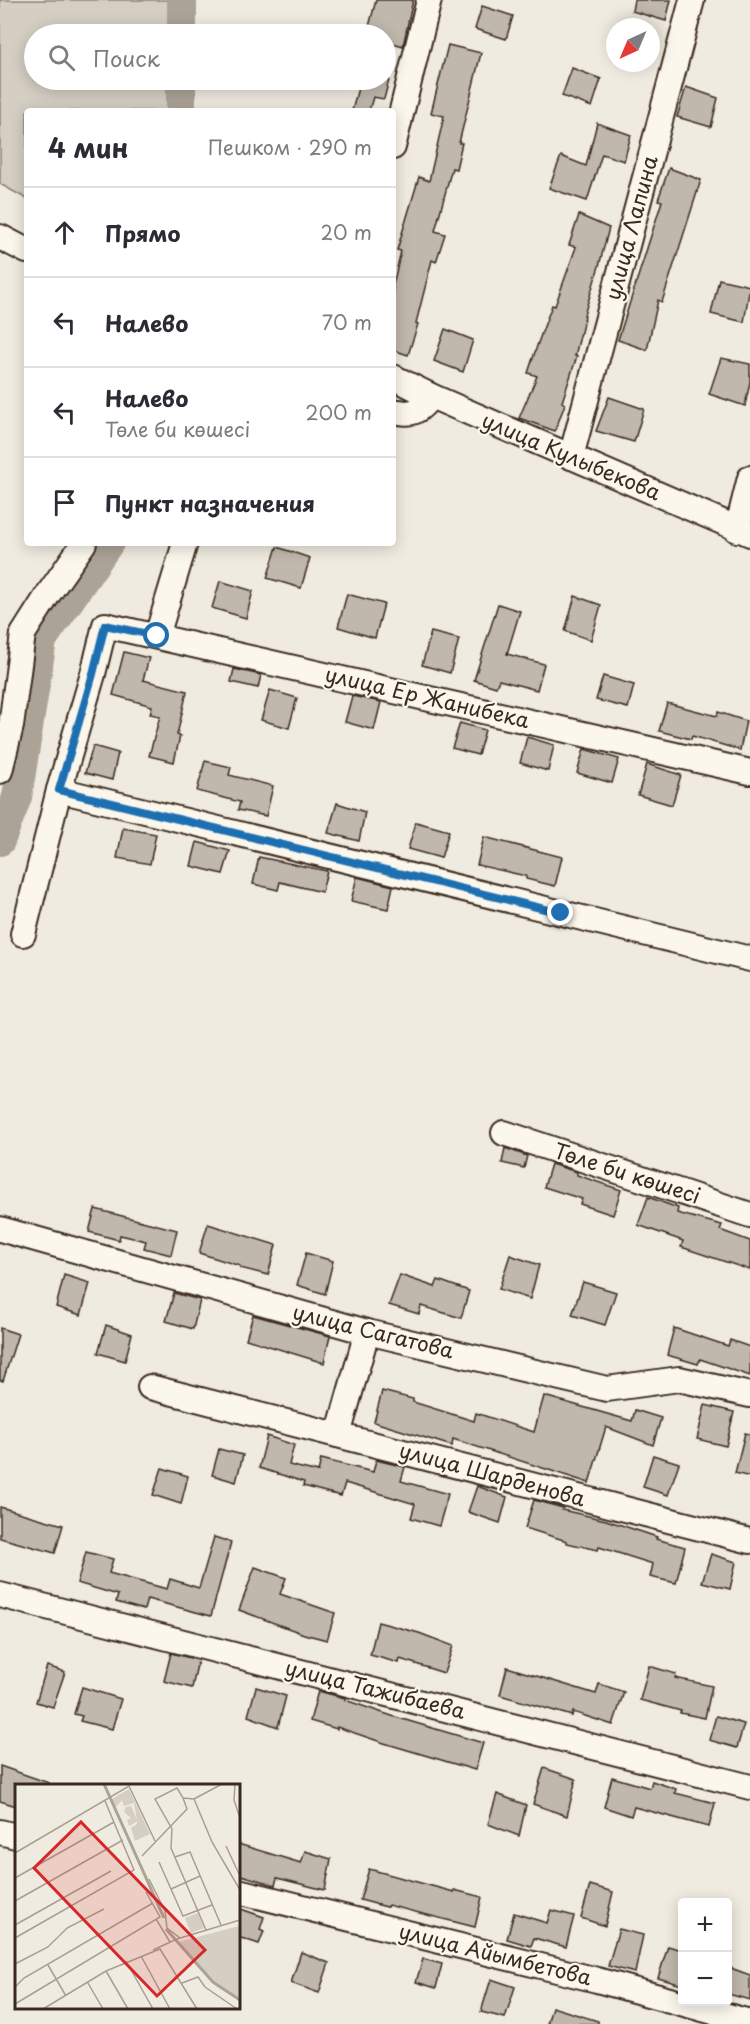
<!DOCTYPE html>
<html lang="ru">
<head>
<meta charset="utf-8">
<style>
	:root { --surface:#fff; --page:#f2f2f3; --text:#2b2b33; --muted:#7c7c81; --line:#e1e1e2 }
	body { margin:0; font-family:"Playpen Sans",sans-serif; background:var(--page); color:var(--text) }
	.controls { position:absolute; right:18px; bottom:18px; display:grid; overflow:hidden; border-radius:6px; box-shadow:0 3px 15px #0003 }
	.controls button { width:54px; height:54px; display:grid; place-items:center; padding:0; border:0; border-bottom:2px solid var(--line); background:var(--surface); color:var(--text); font:30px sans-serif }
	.compass { position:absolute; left:606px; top:18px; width:54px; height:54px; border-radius:50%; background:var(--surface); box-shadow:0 3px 15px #0003; rotate:224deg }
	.stop { position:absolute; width:18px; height:18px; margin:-14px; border:4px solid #1f6fb2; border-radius:50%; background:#fff }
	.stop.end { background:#1f6fb2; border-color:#fff; box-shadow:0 2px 6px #0008 }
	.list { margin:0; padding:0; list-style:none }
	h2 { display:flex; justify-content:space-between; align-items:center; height:78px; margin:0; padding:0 24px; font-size:26px }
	h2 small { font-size:20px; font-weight:400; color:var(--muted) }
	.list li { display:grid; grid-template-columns:39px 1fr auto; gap:18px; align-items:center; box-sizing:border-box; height:90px; padding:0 24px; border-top:2px solid var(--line) }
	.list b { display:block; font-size:22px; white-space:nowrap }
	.list p { margin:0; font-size:20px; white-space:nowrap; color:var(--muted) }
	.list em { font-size:20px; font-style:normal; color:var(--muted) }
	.icon { flex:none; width:33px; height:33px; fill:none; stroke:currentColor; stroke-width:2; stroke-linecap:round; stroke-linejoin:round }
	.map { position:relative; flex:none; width:750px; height:2024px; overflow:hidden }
	.search { position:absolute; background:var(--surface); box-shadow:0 3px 15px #0003; left:24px; top:24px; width:372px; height:66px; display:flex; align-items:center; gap:15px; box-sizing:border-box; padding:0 21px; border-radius:33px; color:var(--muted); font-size:22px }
	.panel { position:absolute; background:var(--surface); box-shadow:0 3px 15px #0003; left:24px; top:108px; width:372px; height:438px; border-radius:6px }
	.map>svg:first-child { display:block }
	.green { fill:#d5cec3; stroke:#887c70; stroke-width:1.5 }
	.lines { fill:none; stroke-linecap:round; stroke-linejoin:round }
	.river { stroke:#aca397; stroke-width:30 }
	.building { fill:#c0b8ad; stroke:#3b2a1e; stroke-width:1.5 }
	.minor-casing { stroke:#3b2a1e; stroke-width:28 }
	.minor { stroke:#fbf7ec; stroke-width:24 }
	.route { stroke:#1f6fb2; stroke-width:8 }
	.labels { text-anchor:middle; stroke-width:4.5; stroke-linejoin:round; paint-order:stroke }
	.street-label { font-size:21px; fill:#3b2a1e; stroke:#fbf7ec }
	.inset-river { fill:none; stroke:#aca397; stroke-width:3 }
	.inset-road { fill:none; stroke:#a89e92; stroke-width:1.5 }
	.view { fill:#d62828; fill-opacity:0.15; stroke:#d62828; stroke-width:3 }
	.inset-edge { fill:none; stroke:#3b2a1e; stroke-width:3 }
</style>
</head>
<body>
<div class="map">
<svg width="750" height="2024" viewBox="0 0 750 2024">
	<rect width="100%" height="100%" fill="#f0ebe0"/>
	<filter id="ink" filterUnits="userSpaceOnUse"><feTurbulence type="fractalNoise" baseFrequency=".0167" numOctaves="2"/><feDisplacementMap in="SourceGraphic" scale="12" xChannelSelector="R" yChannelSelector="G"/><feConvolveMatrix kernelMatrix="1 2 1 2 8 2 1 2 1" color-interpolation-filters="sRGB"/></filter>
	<g filter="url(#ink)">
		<path class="green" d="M0 0H170V34H34V80H171V111H27V199L0 184Z"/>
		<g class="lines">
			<g class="river">
				<path d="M182 34V0"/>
				<path d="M181 111V80"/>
				<path d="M0 841 17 797 42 640 109 543"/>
			</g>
		</g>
		<g class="building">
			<path d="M376 0H413L403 46 386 41V34H367Z"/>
			<path d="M634 0H671L666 21 632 11Z"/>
			<path d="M482 6 513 16 506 39 475 29Z"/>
			<path d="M448 45 481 53 459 143H462L456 169 452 168 435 231 445 234 436 262 432 260 416 323 418 324 408 355 393 350V285L401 251 397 250 419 177 429 181 444 116 431 113Z"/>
			<path d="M572 68 601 79 592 107 562 96Z"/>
			<path d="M360 80H389L384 99 373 97 369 111H352Z"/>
			<path d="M686 87 718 98 711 127 677 117Z"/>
			<path d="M597 123 631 135 624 161 602 154 587 201 549 188 561 156 586 166Z"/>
			<path d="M669 168 701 180 662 302 658 300 647 350 618 340 662 201 658 200Z"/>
			<path d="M579 215 609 228 599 266 584 315 585 316 575 356H577L562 402 565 404 555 431 519 418 537 376 528 373 538 343 552 305 555 306 576 247 569 245Z"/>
			<path d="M719 279 750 286 744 322 711 314Z"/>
			<path d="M445 329 473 340 463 372 434 361Z"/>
			<path d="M721 358 750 364V382L745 406 709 394Z"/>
			<path d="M609 397 644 409 634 442 596 431Z"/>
			<path d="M277 547 310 558 301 588 267 578Z"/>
			<path d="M220 581 253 591 246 618 212 608Z"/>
			<path d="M347 594 384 604 375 638 338 627Z"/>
			<path d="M575 596 601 605 591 640 565 631Z"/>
			<path d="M498 604 520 611 507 654 544 664 537 690 499 680 496 687 474 680Z"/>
			<path d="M431 632 459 639 450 673 422 665Z"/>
			<path d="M124 652 149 658 143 680 187 691 177 735 180 736 174 762 149 756 160 716 150 714 152 706 113 695Z"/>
			<path d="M234 669 261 675 258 688 231 682Z"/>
			<path d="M603 676 634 685 628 708 596 700Z"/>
			<path d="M270 690 297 698 289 728 261 720Z"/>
			<path d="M352 696 381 702 374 730 345 722Z"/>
			<path d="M667 703 717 716 718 712 746 721 740 750 692 736 691 739 659 731Z"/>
			<path d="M460 723 485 730 478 755 452 748Z"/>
			<path d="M527 737 554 745 548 771 520 763Z"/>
			<path d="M93 746 118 753 112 780 85 773Z"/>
			<path d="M584 749 619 759 612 783 577 773Z"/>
			<path d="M205 761 231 767 229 775 273 786 266 816 238 810 240 802 197 791Z"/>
			<path d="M647 764 681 775 672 805 638 795Z"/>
			<path d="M337 803 365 812 359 841 328 833Z"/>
			<path d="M416 822 449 831 441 858 408 849Z"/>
			<path d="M123 828 156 834 150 864 117 858Z"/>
			<path d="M484 837 562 857 555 886 526 879V876L477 865Z"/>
			<path d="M197 842 230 851 223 874 191 866Z"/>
			<path d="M259 857 327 871 322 892 280 882 278 890 253 884Z"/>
			<path d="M357 877 393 886 388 909 351 901Z"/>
			<path d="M505 1148 527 1156 524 1168 502 1163Z"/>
			<path d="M551 1164 577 1172V1175L621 1190 613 1215 580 1204 582 1199 544 1187Z"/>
			<path d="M648 1197 678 1208 677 1213 722 1225 720 1230 750 1241V1270L681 1247 683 1241 638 1225Z"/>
			<path d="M95 1209 177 1230 171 1255 144 1248 146 1241 120 1235 119 1240 89 1232Z"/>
			<path d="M208 1224 276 1245 268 1275 240 1268V1266L199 1253Z"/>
			<path d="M306 1253 333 1261 325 1294 297 1285Z"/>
			<path d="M510 1255 539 1265 530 1299 499 1289Z"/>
			<path d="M64 1275 90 1283 81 1315 56 1307Z"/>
			<path d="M400 1275 435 1287 438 1280 469 1291 461 1318 421 1306 419 1314 389 1305Z"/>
			<path d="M583 1282 616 1292 605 1325 572 1315Z"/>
			<path d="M174 1293 200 1300 193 1329 166 1321Z"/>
			<path d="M253 1315 330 1336 324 1363 246 1339Z"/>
			<path d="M106 1325 132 1334 125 1361 98 1353Z"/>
			<path d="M0 1328 18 1334 3 1381 0 1380Z"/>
			<path d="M674 1328 728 1346 730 1340 750 1347V1376L700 1359 698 1364 667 1355Z"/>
			<path d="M382 1391 413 1399V1402L474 1421 476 1413 534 1432 544 1396 632 1421 635 1410 661 1418 653 1445 606 1427 589 1483 453 1439 452 1446 374 1422Z"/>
			<path d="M705 1405 734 1412 726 1446 697 1439Z"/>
			<path d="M745 1433 750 1434V1477L735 1473Z"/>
			<path d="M267 1436 294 1445 289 1465 318 1472 321 1459 373 1472 376 1460 405 1467 401 1481 448 1494 439 1526 411 1518 415 1504 345 1483 341 1496 303 1486 304 1482 259 1468Z"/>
			<path d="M219 1449 243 1455 236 1482 212 1475Z"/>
			<path d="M653 1455 679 1463 668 1495 643 1487Z"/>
			<path d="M162 1468 188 1476 181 1504 153 1495Z"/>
			<path d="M477 1486 507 1497 500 1523 468 1512Z"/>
			<path d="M534 1500 563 1508 562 1510 606 1520 657 1537 656 1539 685 1547 676 1583 650 1577 653 1564 599 1547 598 1550 567 1543V1541L525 1528Z"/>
			<path d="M0 1507 63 1525 55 1553 0 1538Z"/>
			<path d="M214 1537 231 1542 211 1616 147 1599 144 1610 116 1602 118 1595 77 1583 86 1552 113 1559 109 1573 167 1589 170 1579 199 1588Z"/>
			<path d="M711 1554 736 1562 730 1589 702 1582Z"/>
			<path d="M255 1567 286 1578 280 1594 335 1613 327 1640 304 1634 239 1610Z"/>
			<path d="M378 1622 419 1633 453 1646 444 1673 400 1659 399 1663 370 1655Z"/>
			<path d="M171 1653 198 1660 192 1688 164 1681Z"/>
			<path d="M47 1666 65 1672 53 1707 36 1702Z"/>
			<path d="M649 1666 676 1674 675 1678 712 1686 705 1718 680 1713 681 1711 640 1700Z"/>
			<path d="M507 1667 596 1694 599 1684 624 1692 613 1725 573 1712 572 1716 500 1695Z"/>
			<path d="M82 1687 121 1699 112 1729 80 1721 82 1716 74 1714Z"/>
			<path d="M256 1687 286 1696 278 1727 248 1716Z"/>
			<path d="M318 1691 345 1698V1700L392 1716 483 1743 475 1770 384 1743 337 1727V1729L310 1721Z"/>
			<path d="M716 1716 744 1724 737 1748 709 1740Z"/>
			<path d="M0 1766 49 1783V1785H16V1806L0 1801Z"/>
			<path d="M544 1768 576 1779 567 1816 533 1804Z"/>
			<path d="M612 1777 650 1788 652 1781 676 1789 675 1793 715 1803 709 1827 634 1807 631 1816 604 1807Z"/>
			<path d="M497 1794 526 1805 519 1836 488 1824Z"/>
			<path d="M238 1844 301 1863 305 1851 331 1859 325 1890 277 1878 275 1885 238 1874Z"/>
			<path d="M369 1869 454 1892V1890L482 1897 475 1927 388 1905 387 1907 360 1900Z"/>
			<path d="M590 1885 613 1892 605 1926 581 1918Z"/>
			<path d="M238 1908 264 1917 260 1929 264 1931 259 1944 238 1937Z"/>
			<path d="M551 1910 574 1916 566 1947 534 1938 531 1946 507 1939 514 1913 547 1923Z"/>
			<path d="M619 1929 643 1935 635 1973 608 1966Z"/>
			<path d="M668 1946 682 1950V1985L658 1978Z"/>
			<path d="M301 1952 329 1963 319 1993 291 1983Z"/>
			<path d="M423 1959 442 1964 436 1988 416 1982Z"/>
			<path d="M728 1967 750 1975V2000L728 1994Z"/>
			<path d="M491 1979 515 1987 505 2018 481 2012Z"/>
			<path d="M552 2007 598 2021V2024H547Z"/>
		</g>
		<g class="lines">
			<g class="minor-casing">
				<g id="minor">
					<path d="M393 147 429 0"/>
					<path d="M0 237 27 251"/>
					<path d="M393 377 431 396 750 534"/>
					<path d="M393 411C414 415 417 413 431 396"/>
					<path d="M571 457 692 0"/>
					<path d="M737 530 750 478"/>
					<path d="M157 636 185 543"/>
					<path d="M0 771 11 726 23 634 49 593 84 543"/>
					<path d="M59 790 750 959"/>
					<path d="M23 934 59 790 93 674 105 625 750 772"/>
					<path d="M504 1133 750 1215"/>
					<path d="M0 1229 367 1332 607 1389 679 1379 750 1395"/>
					<path d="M150 1387 750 1541"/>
					<path d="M338 1435 367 1332"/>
					<path d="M0 1595 750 1787"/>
					<path d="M0 1832 16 1836"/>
					<path d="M238 1891 597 1980 750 2022"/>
				</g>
			</g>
			<use href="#minor" class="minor"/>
		</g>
	</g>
	<g class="lines" filter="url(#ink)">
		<path class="route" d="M157 636 105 625 93 674 59 790 561 913"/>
	</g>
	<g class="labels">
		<g class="street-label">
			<text transform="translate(632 228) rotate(-75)" y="7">улица Лапина</text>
			<text transform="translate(571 457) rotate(23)" y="7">улица Кулыбекова</text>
			<text transform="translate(427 698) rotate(13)" y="7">улица Ер Жанибека</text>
			<text transform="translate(627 1174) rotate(18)" y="7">Төле би көшесі</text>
			<text transform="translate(373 1332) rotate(14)" y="7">улица Сагатова</text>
			<text transform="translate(492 1475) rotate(15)" y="7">улица Шарденова</text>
			<text transform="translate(375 1690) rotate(14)" y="7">улица Тажибаева</text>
			<text transform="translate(495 1955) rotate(14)" y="7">улица Айымбетова</text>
		</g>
	</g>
	<g transform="translate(15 1784)">
		<rect width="225" height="225" fill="#f0ebe0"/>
		<path d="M114 5 135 50 120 57 116 44 121 41 123 37 114 42 112 36 116 34 109 28 111 23 116 22 122 36 119 19 109 22 107 16 100 24 97 15ZM183 129 189 144 176 149 170 134ZM224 142 225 143V215L198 196 163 158Z" fill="#d5cec3"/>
		<path class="inset-river" d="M89 0 149 134M151 145 198 198 225 216"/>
		<path class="inset-road" d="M220 0 219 16 225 34M179 15 168 14 162 4 140 15 157 45 156 64 191 146M179 15 197 58 225 106M179 15 207 0M211 62 225 92M0 69 114 2 140 57M127 72 172 25 168 14M160 73 175 68 206 141M144 78 168 132 197 121M0 94 99 38M134 95 150 127 152 144 165 154M156 105 185 92M0 117 108 56M141 135 155 158M0 141 96 87M0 154 119 86 90 17M138 166 162 155 225 136M126 172 155 225M111 177 138 225M0 180 33 163 52 144 89 125M33 181 51 212M91 187 113 225M73 199 88 225M167 199 183 193 190 203 222 225M0 203 9 194 138 119M0 220 145 133 131 108M28 225 91 187 145 165 182 225"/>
		<path class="view" d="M66 38 190 166 142 212 19 84Z"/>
		<rect width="225" height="225" class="inset-edge"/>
	</g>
</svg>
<div class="controls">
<button>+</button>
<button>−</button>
</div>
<svg class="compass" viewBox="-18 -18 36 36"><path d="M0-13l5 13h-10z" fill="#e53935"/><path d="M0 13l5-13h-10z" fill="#7c7c81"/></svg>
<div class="stop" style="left:157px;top:636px"></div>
<div class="stop end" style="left:561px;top:913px"></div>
<div class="search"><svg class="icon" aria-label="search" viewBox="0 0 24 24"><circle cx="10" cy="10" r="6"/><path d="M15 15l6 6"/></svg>Поиск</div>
<section class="panel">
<h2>4 мин<small>Пешком · 290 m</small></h2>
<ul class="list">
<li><svg class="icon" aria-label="ahead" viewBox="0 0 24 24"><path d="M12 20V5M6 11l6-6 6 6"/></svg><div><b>Прямо</b></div><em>20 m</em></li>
<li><svg class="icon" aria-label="left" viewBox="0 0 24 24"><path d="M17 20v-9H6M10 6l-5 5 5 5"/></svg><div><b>Налево</b></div><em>70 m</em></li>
<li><svg class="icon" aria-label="left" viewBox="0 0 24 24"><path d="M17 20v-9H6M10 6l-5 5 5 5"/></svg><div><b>Налево</b><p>Төле би көшесі</p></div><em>200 m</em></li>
<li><svg class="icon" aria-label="arrive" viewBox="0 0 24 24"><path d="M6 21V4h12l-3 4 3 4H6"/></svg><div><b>Пункт назначения</b></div></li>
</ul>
</section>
</div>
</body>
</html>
